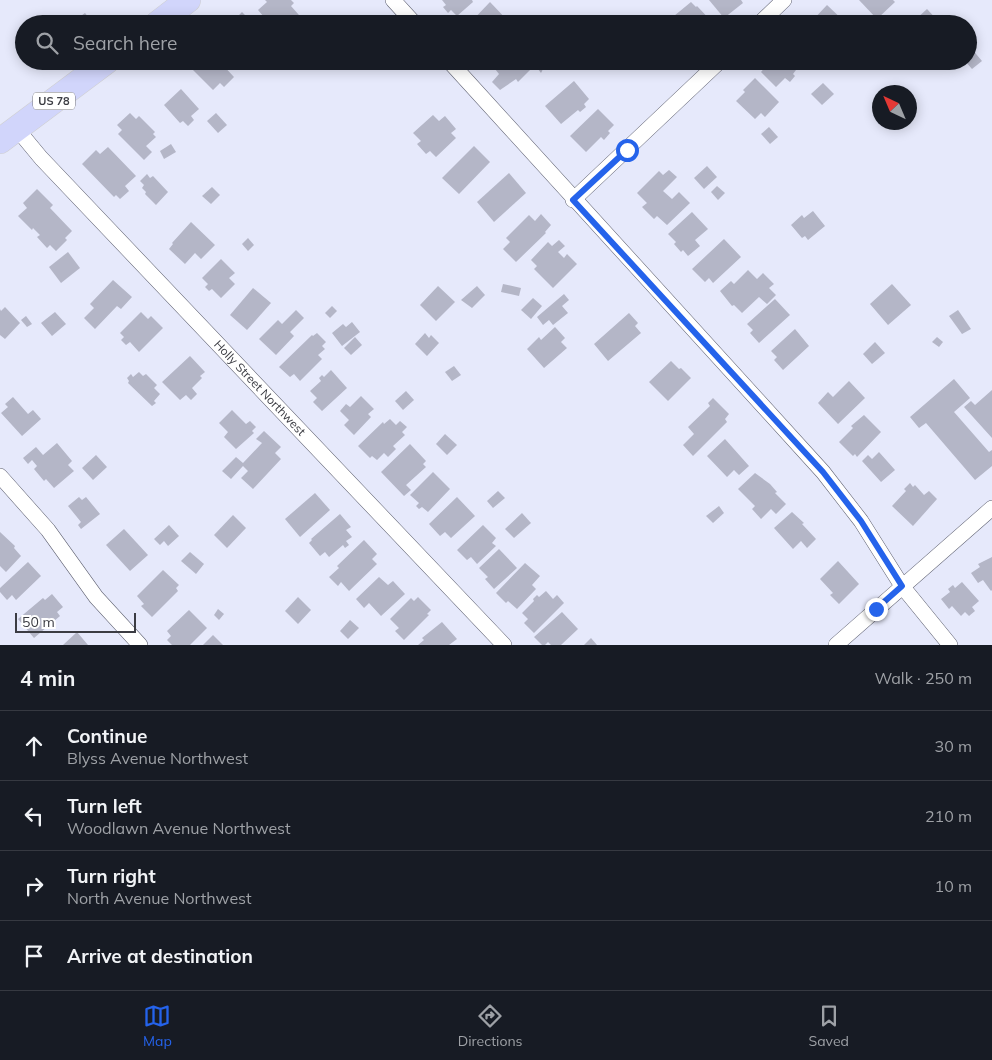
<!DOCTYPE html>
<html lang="en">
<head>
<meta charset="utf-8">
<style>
	:root { --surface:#171b24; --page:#20242c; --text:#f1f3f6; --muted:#9ea1a6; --line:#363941; --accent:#2563eb }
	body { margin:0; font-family:Mulish,sans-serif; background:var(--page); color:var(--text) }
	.compass { position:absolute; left:872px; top:85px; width:45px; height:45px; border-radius:50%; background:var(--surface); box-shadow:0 2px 12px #0003; rotate:316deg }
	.scale { position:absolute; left:15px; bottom:12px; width:121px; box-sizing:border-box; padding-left:5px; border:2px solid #3b3c43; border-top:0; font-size:14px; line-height:18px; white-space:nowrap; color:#3b3c43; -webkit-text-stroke:4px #fff; paint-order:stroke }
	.stop { position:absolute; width:15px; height:15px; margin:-11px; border:4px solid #2563eb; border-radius:50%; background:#fff }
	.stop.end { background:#2563eb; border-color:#fff; box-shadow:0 1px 5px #0008 }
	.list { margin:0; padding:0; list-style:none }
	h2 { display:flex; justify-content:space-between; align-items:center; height:65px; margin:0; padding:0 20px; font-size:21px }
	h2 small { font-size:16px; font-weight:400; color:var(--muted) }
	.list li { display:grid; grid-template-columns:32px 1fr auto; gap:15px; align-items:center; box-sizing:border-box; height:70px; padding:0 20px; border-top:1px solid var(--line) }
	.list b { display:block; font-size:19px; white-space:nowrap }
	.list p { margin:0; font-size:16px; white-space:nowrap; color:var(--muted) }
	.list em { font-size:16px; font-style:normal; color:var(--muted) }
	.icon { flex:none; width:28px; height:28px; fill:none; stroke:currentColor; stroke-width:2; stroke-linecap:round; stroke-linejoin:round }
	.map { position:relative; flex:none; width:992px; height:645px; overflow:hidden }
	.search { position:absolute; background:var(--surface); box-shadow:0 2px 12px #0003; left:15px; right:15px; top:15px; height:55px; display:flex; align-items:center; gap:12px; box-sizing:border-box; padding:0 18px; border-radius:28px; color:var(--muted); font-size:19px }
	.sheet { height:345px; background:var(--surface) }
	nav { display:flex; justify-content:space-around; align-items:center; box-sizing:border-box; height:70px; border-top:1px solid var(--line); background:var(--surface); font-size:14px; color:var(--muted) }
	nav a { display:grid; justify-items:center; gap:2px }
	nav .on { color:var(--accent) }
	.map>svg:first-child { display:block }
	.building { fill:#b4b6c7 }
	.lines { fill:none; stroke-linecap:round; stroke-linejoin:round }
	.street-casing { stroke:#5e6070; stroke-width:16 }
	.primary-casing { stroke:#d0d0d2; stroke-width:26 }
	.street { stroke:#fff; stroke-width:15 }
	.primary { stroke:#d1d5fb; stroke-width:25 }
	.route { stroke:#2563eb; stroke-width:6 }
	.labels { text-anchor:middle; stroke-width:5; stroke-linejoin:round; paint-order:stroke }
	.shield { fill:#fff; stroke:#76767b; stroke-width:1 }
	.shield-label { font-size:11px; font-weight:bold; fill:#3b3c43 }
	.street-label { font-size:12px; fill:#3b3c43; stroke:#fff }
</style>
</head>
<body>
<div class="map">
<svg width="992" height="645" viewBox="0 0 992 645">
	<rect width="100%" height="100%" fill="#e6e9fb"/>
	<g class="building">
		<path d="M265 0H291L294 3 291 6 306 23 270 24 258 10 267 2Z"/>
		<path d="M442 0H472L473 2 457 16 451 10 448 13 443 7 446 5Z"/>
		<path d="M709 0H741L743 3 724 18Z"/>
		<path d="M859 0H893L895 2 877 19Z"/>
		<path d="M490 2 508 21 505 24H469Z"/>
		<path d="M691 2 696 7 697 6 714 24H681L674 16Z"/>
		<path d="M827 5 847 24H816L812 21Z"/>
		<path d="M927 9 939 22 937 24H918L915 20Z"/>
		<path d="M242 12 247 17 249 16 256 24H230Z"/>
		<path d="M85 13 94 24H83L78 18Z"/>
		<path d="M971 48 982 61 972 69 965 61H968V50Z"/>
		<path d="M197 61H219L234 77 224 87 220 83 213 90 193 70 199 64Z"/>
		<path d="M254 61H270L262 69Z"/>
		<path d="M499 61H547L541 73 535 65 518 82 516 79 500 90 492 82 499 74 495 69 501 64Z"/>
		<path d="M577 61H603L594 69 589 64 583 69Z"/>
		<path d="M653 61H671L662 70Z"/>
		<path d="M768 61H789L788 63 796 70 793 74 795 76 790 82 785 78 776 87 761 72 768 64 766 63Z"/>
		<path d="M755 78 779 102 765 117 761 113 755 119 736 101 745 92 743 90Z"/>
		<path d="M574 81 589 99 584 104 586 107 580 112 578 110 561 124 545 106Z"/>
		<path d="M823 83 834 94 822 105 811 94Z"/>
		<path d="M181 89 199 109 191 116 194 120 188 126 183 121 180 123 164 105Z"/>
		<path d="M598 109 614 125 608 131 610 133 604 140 601 137 586 152 570 136Z"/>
		<path d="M130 113 136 119 139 116 155 132 153 134 156 137 146 146 152 152 144 160 118 134 122 130 117 125Z"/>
		<path d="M216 113 227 125 218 133 207 121Z"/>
		<path d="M433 115 439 121 445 116 456 129 451 133 456 138 436 157 430 151 426 154 417 144 421 141 413 133Z"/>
		<path d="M769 127 778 137 770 144 761 134Z"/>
		<path d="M171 144 176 152 164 159 160 151Z"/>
		<path d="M474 146 490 162 459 194 442 178Z"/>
		<path d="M108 147 136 176 125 186 129 191 120 199 116 195 114 197 82 164 96 150 100 154Z"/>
		<path d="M707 166 717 177 704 189 694 178Z"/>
		<path d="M669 170 677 177 663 191 672 199 679 192 690 203 667 225 657 216 654 219 642 207 647 203 637 193 659 171 663 175Z"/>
		<path d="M509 173 526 193 494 222 477 202Z"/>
		<path d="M147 174 150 178 153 176 168 192 156 205 145 194 146 192 142 188 144 185 140 181Z"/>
		<path d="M717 186 725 193 718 200 711 192Z"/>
		<path d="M212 187 220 195 211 204 202 196Z"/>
		<path d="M37 189 53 205 50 208 72 231 65 238 67 240 56 251 50 245 47 248 37 237 40 235 33 228 32 230 18 216 27 208 23 203Z"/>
		<path d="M813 211 825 226 808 240 805 236 802 238 791 225 802 215 804 218Z"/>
		<path d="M692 212 708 229 695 240 700 246 688 256 683 250 681 252 674 244 676 242 668 234Z"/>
		<path d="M541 214 551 225 545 232 546 233 516 262 503 249 510 242 506 238 529 215 535 221Z"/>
		<path d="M191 222 215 245 201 259 195 253 185 264 169 249 173 244 172 243Z"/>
		<path d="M248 238 254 245 248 251 242 244Z"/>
		<path d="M724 239 741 257 713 283 709 278 705 282 692 269Z"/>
		<path d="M559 240 565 246 558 252 564 258 567 254 577 264 553 288 534 269 537 266 531 260 548 242 552 246Z"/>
		<path d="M68 252 80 268 61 283 49 267Z"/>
		<path d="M221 259 235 273 229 278 235 284 221 298 212 289 209 291 205 287 208 284 202 278Z"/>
		<path d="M748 270 757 279 763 273 774 284 769 288 776 295 767 304 759 297 742 313 734 305 732 306 720 291 731 281 734 284Z"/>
		<path d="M113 280 132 297 121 309 117 306 95 329 84 318 94 308 90 304Z"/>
		<path d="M503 284 521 288 519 296 501 292Z"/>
		<path d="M892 284 911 305 888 325 870 304Z"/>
		<path d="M438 286 455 302 436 321 420 305Z"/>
		<path d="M477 286 485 295 472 308 461 300Z"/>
		<path d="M253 288 271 303 247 330 230 315Z"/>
		<path d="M564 294 569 300 562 306 568 313 553 325 549 320 543 325 537 317Z"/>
		<path d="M533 298 542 306 531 319 521 310Z"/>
		<path d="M775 299 790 315 759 343 750 333 753 330 747 324Z"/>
		<path d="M332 306 337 311 330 318 325 313Z"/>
		<path d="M5 307 20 323 5 339 0 335V309L1 311Z"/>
		<path d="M296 310 304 318 290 332 294 336 276 355 259 339 278 320 282 324Z"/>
		<path d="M958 310 971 329 962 334 949 316Z"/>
		<path d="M55 312 66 324 52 336 41 323Z"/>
		<path d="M141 312 148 319 151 316 163 328 139 352 130 342 126 345 121 340 124 337 120 333Z"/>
		<path d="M629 313 638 323 635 326 641 333 608 361 594 344Z"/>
		<path d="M26 316 32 324 27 327 21 320Z"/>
		<path d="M352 322 360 332 342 346 332 333 343 324 346 327Z"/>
		<path d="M555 327 565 338 561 342 567 348 544 368 527 349 539 337 541 340Z"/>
		<path d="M795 329 809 346 783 370 774 360 777 357 771 351Z"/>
		<path d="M317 333 326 342 322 346 325 349 318 355 322 359 300 381 294 374 290 377 279 367 312 335 313 336Z"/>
		<path d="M425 333 429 338 431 335 439 343 427 356 415 344Z"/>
		<path d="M355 337 362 345 351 355 344 348Z"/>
		<path d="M937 337 943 342 939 347 932 342Z"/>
		<path d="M875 342 885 353 872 364 863 354Z"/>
		<path d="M190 356 205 372 200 376 202 378 192 388 197 394 191 400 186 395 180 400 162 382Z"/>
		<path d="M671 361 679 369 681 368 691 378 668 401 649 382Z"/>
		<path d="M454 366 461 375 452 381 445 372Z"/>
		<path d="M331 370 347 388 322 411 313 402 317 398 310 391 321 381 319 378 322 375 324 377Z"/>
		<path d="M139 372 143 376 146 374 157 385 154 388 160 394 154 401 156 403 152 406 128 383 129 381 127 378 131 374 133 377Z"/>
		<path d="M954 379 970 398 954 412 989 452 992 450V466L975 480 926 423 919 428 910 417Z"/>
		<path d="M849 381 865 398 838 424 818 403 828 392 833 397Z"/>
		<path d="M992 390V438L964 407 971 401 975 405Z"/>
		<path d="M406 391 414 400 403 410 395 401Z"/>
		<path d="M361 396 374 409 368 414 371 417 354 435 344 425 349 420 340 411 346 404 350 407Z"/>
		<path d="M13 397 28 414 33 410 41 419 22 436 1 413 8 407 5 404Z"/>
		<path d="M713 398 729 414 725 419 727 422 693 456 683 445 694 434 688 427 710 406 708 403Z"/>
		<path d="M232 410 246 424 250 421 256 427 252 431 254 433 236 449 224 437 228 432 219 423Z"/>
		<path d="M864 415 881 432 857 457 855 454 853 456 839 442 853 428 851 426Z"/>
		<path d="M390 419 396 425 400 421 407 427 402 432 405 435 393 446 396 449 388 457 384 453 377 460 372 456 370 458 358 446 383 422 384 424Z"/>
		<path d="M264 431 281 447 275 453 281 459 253 489 241 478 248 471 243 466 231 479 222 471 236 457 243 463 262 443 256 439Z"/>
		<path d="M445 434 457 445 447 455 436 444Z"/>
		<path d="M725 439 749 466 739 475 734 470 727 477 707 456Z"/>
		<path d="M57 443 72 461 68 465 74 471 54 488 46 479 44 481 34 469 37 466 32 460 28 464 23 458 36 447 43 455Z"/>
		<path d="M410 444 426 461 423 464 426 467 406 485 411 490 404 496 381 472Z"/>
		<path d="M879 452 895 470 881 482 862 461 868 455 872 459Z"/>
		<path d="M96 455 107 467 93 480 82 468Z"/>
		<path d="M433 472 450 489 428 512 422 507 419 509 416 506 419 503 410 495Z"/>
		<path d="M755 473 770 484 777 492 775 493 786 504 776 514 771 509 761 519 752 509 755 506 738 489Z"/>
		<path d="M910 483 913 487 915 485 924 495 929 491 937 499 913 526 892 506 906 491 904 489Z"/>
		<path d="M498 491 505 498 493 508 487 501Z"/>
		<path d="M315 493 330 510 300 537 285 519Z"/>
		<path d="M79 497 82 500 86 497 100 514 81 529 78 525 81 522 68 506Z"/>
		<path d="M457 497 475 516 451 538 445 532 440 536 429 524Z"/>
		<path d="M719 506 724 513 713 523 706 516Z"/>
		<path d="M792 512 804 523 802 524 816 539 807 548 801 541 793 549 774 528Z"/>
		<path d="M522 513 531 523 514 538 505 529Z"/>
		<path d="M340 514 351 527 346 530 352 537 346 541 349 545 345 548 343 545 329 557 325 552 320 556 309 543 312 540 311 539Z"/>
		<path d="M233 515 246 528 227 548 214 535Z"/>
		<path d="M169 525 179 536 168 546 164 541 160 545 154 539Z"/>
		<path d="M483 525 496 538 492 543 496 546 477 564 471 557 467 560 457 550Z"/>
		<path d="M124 529 148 555 130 571 106 545Z"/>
		<path d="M0 532 15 546 14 548 21 556 6 572 0 566Z"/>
		<path d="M364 540 377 554 372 559 377 564 349 591 341 582 338 586 329 577 339 568 337 566Z"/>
		<path d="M499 549 517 568 494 589 485 579 488 577 479 568Z"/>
		<path d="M190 552 204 564 196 574 181 561Z"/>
		<path d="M992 557V590L991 591 983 580 978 583 971 573 980 567 978 564Z"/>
		<path d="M838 561 859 584 839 604 830 595 833 593 820 579Z"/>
		<path d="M28 562 41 576 16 600 12 595 7 600 0 592V588Z"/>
		<path d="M525 563 540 576 532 585 536 589 517 609 508 601 506 603 496 593Z"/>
		<path d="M163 570 179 585 176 588 178 591 152 617 141 606 144 604 137 596Z"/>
		<path d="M379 577 388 585 393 581 405 594 381 616 369 603 364 608 356 599Z"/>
		<path d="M962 582 979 601 972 607 975 611 969 616 965 612 961 616 952 606 949 609 941 599 950 592 948 589 953 585 955 588Z"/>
		<path d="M546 591 553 599 557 595 564 603 534 633 524 623 528 619 522 613 534 601 533 599 537 595 539 597Z"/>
		<path d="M52 594 63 607 57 612 60 616 34 638 18 619 43 598 45 600Z"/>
		<path d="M298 597 311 610 298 624 285 611Z"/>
		<path d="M418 597 431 610 427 614 429 615 404 640 395 631 399 628 390 619 411 598 414 601Z"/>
		<path d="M218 609 224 614 219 620 214 615Z"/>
		<path d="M189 610 207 628 190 645H172L167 640 171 636 167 631Z"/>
		<path d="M562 612 578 629 561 645H551L548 642 545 645H542L534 637Z"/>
		<path d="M350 620 359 628 348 639 340 631Z"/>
		<path d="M442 622 457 639 449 645H418L424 640 422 638Z"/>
		<path d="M77 632 88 645H63Z"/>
		<path d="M213 635 223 645H203Z"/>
		<path d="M591 638 597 645H584Z"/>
	</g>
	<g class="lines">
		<g class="street-casing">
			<g id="street">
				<path d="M393 0 415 24"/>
				<path d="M759 24 784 0"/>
				<path d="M449 61 823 472 861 521 902 586 950 645"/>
				<path id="s1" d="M17 129 41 158 504 645"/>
				<path d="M573 200 720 61"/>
				<path d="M0 476 48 530 96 597 140 645"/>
				<path d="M836 645 992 508"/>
			</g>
		</g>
		<g class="primary-casing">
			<g id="primary">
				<path d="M157 24 188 0"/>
				<path d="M0 141 107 61"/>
			</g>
		</g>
		<use href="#street" class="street"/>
		<use href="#primary" class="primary"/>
	</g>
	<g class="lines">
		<path class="route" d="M627 150 573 200 823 472 861 521 902 586 876 609"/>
	</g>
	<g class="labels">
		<rect class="shield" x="33" y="92.5" width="42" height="17" rx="4"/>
		<g class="shield-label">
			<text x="54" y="105">US 78</text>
		</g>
		<g class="street-label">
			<text dy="4" stroke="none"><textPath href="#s1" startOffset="355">Holly Street Northwest</textPath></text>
		</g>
	</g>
</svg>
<svg class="compass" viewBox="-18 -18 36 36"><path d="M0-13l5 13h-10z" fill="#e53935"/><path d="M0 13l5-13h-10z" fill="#9ea1a6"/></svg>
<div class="scale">50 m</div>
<div class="stop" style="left:627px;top:150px"></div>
<div class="stop end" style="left:876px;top:609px"></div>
<div class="search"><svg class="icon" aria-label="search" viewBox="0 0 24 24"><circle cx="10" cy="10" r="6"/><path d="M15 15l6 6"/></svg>Search here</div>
</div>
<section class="sheet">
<h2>4 min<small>Walk · 250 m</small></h2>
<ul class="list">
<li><svg class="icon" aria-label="ahead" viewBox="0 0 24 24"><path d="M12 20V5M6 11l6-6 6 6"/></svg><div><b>Continue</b><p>Blyss Avenue Northwest</p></div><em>30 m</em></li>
<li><svg class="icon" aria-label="left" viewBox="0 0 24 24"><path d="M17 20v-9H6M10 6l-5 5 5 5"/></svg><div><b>Turn left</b><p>Woodlawn Avenue Northwest</p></div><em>210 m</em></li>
<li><svg class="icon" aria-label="right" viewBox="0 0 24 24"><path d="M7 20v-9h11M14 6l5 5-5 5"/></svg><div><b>Turn right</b><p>North Avenue Northwest</p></div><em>10 m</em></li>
<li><svg class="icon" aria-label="arrive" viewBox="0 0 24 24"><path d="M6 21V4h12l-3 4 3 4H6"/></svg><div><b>Arrive at destination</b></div></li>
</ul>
</section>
<nav>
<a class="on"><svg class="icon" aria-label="map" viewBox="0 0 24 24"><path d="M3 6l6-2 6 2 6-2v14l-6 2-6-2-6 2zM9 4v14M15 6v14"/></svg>Map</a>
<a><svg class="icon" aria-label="directions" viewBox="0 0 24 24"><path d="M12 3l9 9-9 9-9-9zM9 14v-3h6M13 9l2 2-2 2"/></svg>Directions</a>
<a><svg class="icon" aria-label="saved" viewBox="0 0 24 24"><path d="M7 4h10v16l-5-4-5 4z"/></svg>Saved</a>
</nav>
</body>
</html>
